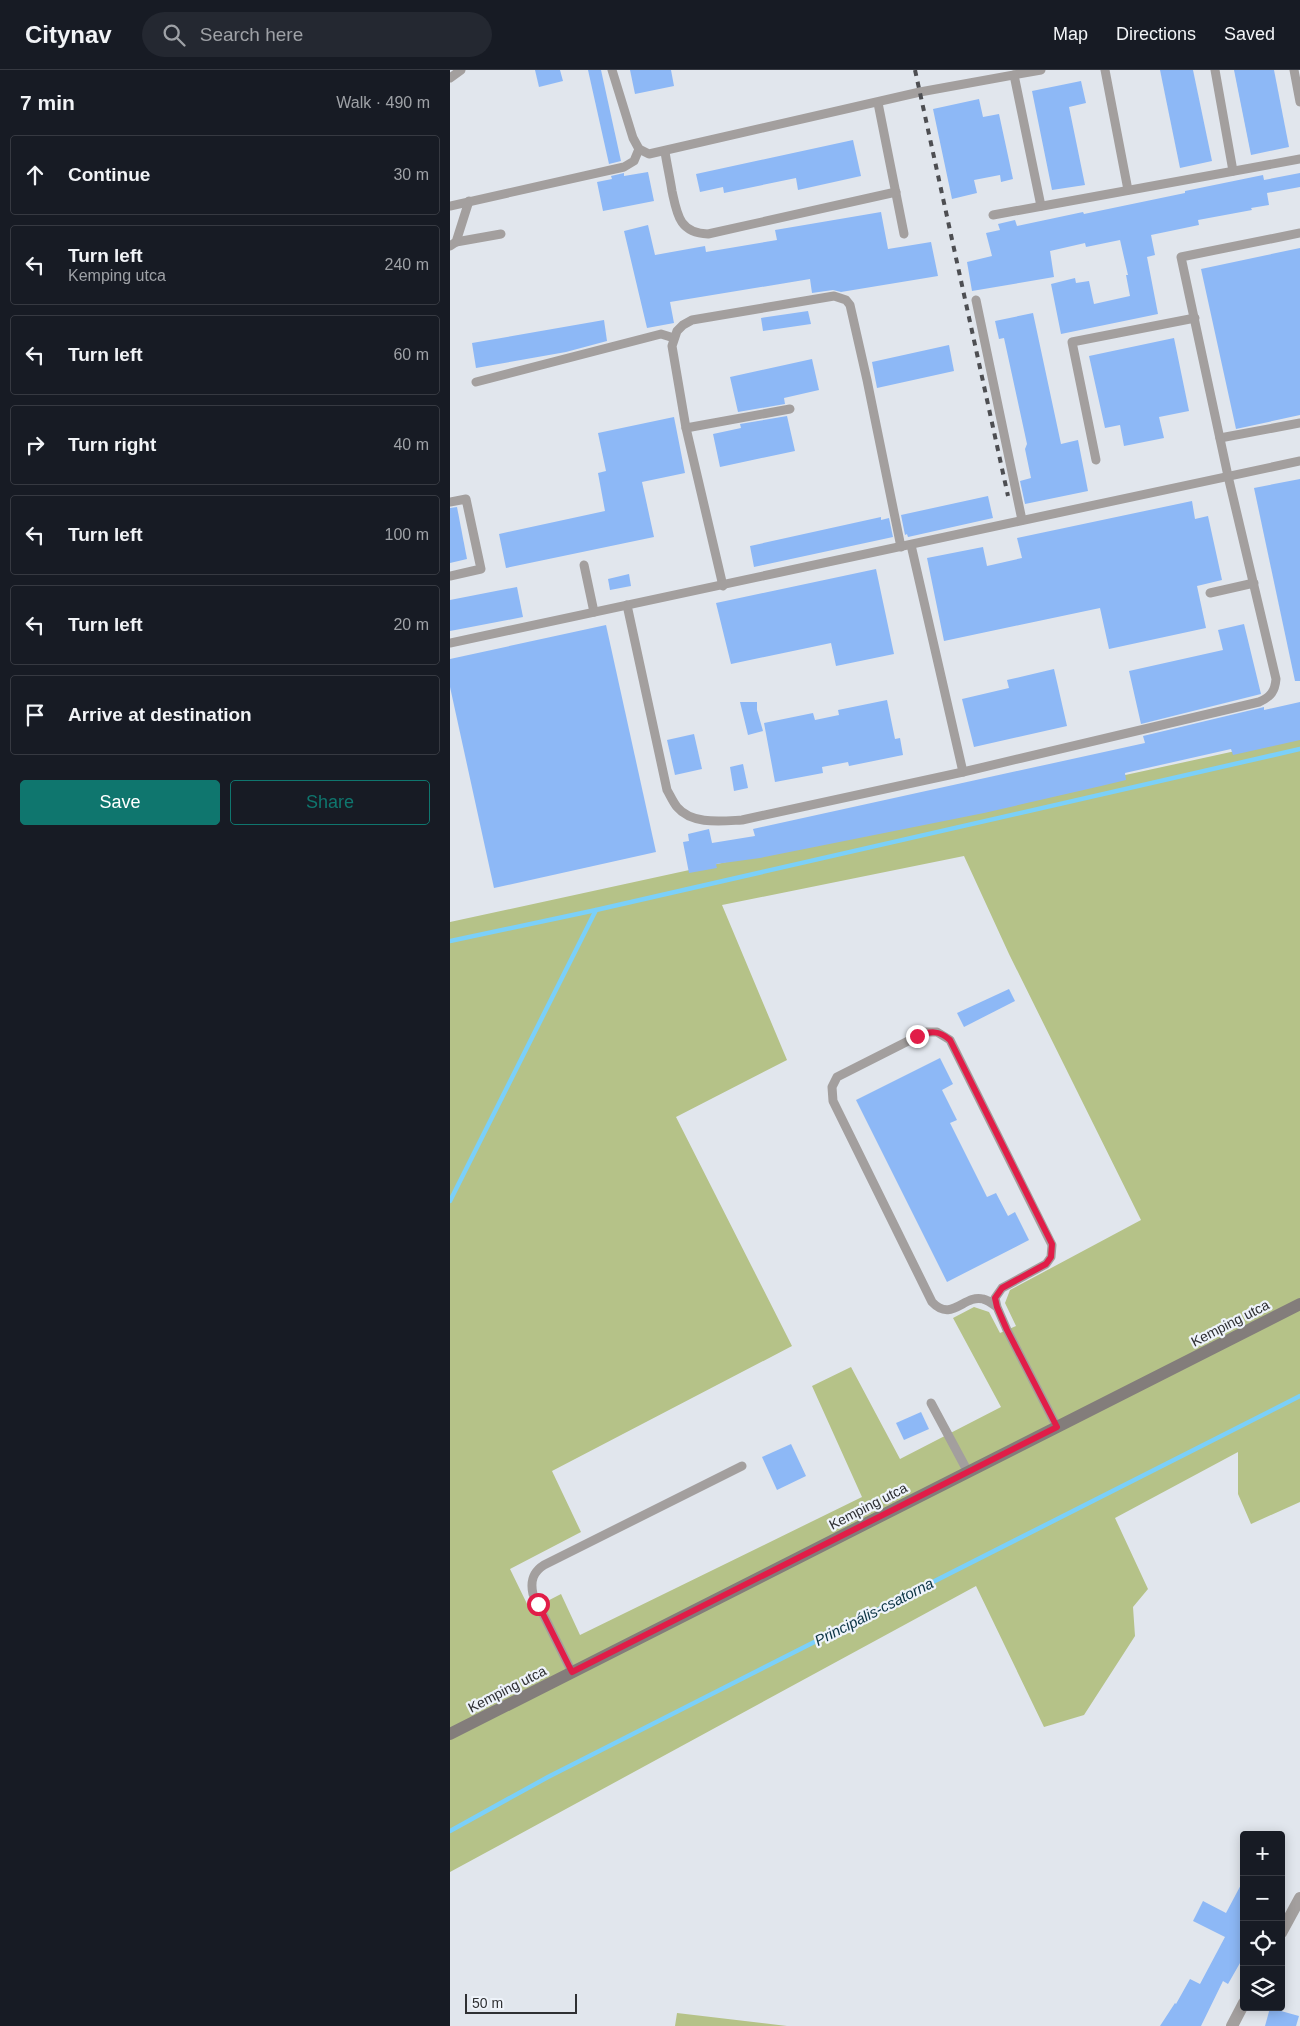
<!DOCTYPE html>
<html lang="en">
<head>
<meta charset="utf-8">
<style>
	:root { --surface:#171b24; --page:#242831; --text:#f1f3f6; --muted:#9ea1a6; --line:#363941; --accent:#0f766e }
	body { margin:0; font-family:Helvetica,sans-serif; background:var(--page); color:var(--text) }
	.controls { position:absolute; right:15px; bottom:15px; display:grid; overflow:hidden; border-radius:5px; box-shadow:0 2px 12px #0003 }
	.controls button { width:45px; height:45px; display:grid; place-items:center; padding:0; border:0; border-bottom:1px solid var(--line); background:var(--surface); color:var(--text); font:25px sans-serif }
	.scale { position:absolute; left:15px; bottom:12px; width:112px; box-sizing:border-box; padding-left:5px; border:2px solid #2f3033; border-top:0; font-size:14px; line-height:18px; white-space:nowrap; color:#2f3033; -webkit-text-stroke:4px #eef3fa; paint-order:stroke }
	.stop { position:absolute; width:15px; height:15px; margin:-11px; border:4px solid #e11d48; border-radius:50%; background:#fff }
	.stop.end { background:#e11d48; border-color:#fff; box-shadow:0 1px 5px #0008 }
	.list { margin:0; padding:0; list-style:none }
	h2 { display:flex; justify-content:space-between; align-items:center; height:65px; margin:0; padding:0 20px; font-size:21px }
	h2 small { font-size:16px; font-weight:400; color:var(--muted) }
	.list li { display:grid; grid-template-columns:32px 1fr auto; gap:15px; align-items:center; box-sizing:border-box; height:80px; margin:0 10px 10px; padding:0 10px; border:1px solid var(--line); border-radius:5px }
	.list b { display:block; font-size:19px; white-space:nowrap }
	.list p { margin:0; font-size:16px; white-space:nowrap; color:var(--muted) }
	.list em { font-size:16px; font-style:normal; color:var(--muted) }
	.actions { display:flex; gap:10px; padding:15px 20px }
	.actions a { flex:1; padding:11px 0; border:1px solid var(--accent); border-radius:5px; text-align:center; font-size:18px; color:var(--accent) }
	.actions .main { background:var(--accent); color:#fff }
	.icon { flex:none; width:28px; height:28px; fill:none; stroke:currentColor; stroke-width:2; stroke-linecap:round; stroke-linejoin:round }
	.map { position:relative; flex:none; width:850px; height:1956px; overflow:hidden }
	header { display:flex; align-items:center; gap:30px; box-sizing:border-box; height:70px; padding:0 25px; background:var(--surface); border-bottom:1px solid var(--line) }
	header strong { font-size:24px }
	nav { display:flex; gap:28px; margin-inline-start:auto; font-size:18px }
	.search { width:350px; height:45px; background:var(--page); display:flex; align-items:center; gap:12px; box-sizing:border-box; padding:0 18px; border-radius:28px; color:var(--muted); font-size:19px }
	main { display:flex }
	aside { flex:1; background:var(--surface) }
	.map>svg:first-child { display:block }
	.green { fill:#b5c288; fill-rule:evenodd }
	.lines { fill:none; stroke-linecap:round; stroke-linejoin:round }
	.stream { stroke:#7bd0f9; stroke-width:4.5 }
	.building { fill:#8db8f6 }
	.service { stroke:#a39f9e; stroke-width:9 }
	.tertiary { stroke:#a39f9e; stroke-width:12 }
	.secondary { stroke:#837d7b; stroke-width:12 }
	.rail { stroke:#4d4e52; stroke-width:4; stroke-dasharray:6 6; stroke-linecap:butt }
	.route { stroke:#e11d48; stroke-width:6 }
	.labels { text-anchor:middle; stroke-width:4.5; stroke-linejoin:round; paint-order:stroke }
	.street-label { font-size:14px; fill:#2f3033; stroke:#eef3fa }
	.water-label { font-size:15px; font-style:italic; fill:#093242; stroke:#eef3fa }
</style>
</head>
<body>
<header>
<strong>Citynav</strong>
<div class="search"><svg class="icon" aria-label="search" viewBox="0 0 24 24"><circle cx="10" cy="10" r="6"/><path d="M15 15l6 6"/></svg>Search here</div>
<nav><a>Map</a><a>Directions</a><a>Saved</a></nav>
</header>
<main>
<aside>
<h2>7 min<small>Walk · 490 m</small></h2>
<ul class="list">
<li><svg class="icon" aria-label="ahead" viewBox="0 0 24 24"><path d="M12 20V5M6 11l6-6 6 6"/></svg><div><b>Continue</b></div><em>30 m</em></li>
<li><svg class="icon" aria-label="left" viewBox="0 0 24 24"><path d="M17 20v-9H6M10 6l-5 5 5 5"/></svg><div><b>Turn left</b><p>Kemping utca</p></div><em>240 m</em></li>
<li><svg class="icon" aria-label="left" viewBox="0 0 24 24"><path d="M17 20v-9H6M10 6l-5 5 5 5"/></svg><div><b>Turn left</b></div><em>60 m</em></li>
<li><svg class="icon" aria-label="right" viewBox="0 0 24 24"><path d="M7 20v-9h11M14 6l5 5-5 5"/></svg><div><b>Turn right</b></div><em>40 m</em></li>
<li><svg class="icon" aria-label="left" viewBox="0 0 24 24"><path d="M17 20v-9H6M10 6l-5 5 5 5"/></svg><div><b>Turn left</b></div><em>100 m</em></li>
<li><svg class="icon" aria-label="left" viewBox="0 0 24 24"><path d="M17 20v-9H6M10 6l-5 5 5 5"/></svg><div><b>Turn left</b></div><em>20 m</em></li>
<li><svg class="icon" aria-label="arrive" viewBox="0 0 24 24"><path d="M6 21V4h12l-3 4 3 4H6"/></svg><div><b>Arrive at destination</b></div></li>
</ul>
<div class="actions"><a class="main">Save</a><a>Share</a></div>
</aside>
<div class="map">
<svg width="850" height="1956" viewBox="0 0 850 1956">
	<rect width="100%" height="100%" fill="#e1e6ed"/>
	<g class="green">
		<path d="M850 667V1432L801 1454 788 1424V1382L665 1448 698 1519 683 1537 685 1566 634 1645 594 1657 526 1516 0 1802V852ZM514 786 559 884 691 1150 560 1220 555 1233 566 1256 550 1263 539 1242 524 1237 503 1248 551 1337 450 1389 401 1297 362 1316 412 1427 130 1565 111 1524 80 1540 60 1499 131 1462 102 1401 342 1276 226 1047 337 990 272 835Z"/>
		<path d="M227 1943 337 1956H225Z"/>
	</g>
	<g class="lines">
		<g class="stream">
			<path d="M0 871 146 840 850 679"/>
			<path d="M0 1131 146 840"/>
			<path d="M0 1761 98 1707 850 1326"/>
		</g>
	</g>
	<g class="building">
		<path d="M85 0H110L113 11 89 17Z"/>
		<path d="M138 0H151L171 91 159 94Z"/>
		<path d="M180 0H221L224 16 185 24Z"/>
		<path d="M710 0H743L762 91 730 98Z"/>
		<path d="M784 0H824L839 77 801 85Z"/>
		<path d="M631 11 636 33 619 37 635 115 602 120 582 21Z"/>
		<path d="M529 29 533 47 549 44 563 109 551 112 550 105 524 110 527 123 502 129 483 39Z"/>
		<path d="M403 70 411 106 348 120 346 108 274 123 273 117 250 122 246 104Z"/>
		<path d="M198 102 204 131 153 141 147 112 162 109 161 106 174 103V106Z"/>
		<path d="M850 103V117L817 123 819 135 801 138 802 140 748 150 749 155 701 165 705 185 697 187 708 244 611 264 601 214 625 208 626 213 639 211 644 234 680 226 676 205H678L670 170 636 177 635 173 600 181 604 207 522 221 517 192 542 186 536 163 550 160 548 154 565 150 567 156 633 142 634 144 735 123V121L813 105 814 110Z"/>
		<path d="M431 142 438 179 481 172 488 206 391 222 383 220 362 223 360 209 220 232 224 253 197 258 174 161 198 155 205 185 255 176 256 182 327 170 325 160Z"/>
		<path d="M850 178V345L786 359 751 199Z"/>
		<path d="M358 241 361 254 313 261 311 248Z"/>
		<path d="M583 243 611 374 628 370 638 421 575 434 570 411 581 408 575 379 577 374 554 268 549 269 545 251Z"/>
		<path d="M154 250 157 271 116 282 26 298 22 273Z"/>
		<path d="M724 268 739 341 709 347 714 368 674 376 670 355 655 358 639 286Z"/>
		<path d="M499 275 504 301 427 318 422 292Z"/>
		<path d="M362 289 369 320 334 328 335 334 288 342 280 307Z"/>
		<path d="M337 346 345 381 270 397 263 364 291 358 290 354Z"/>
		<path d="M224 347 235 403 192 412 204 467 56 498 49 464 155 441 148 403 156 401 148 363Z"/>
		<path d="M850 409V611H845L804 418Z"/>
		<path d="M538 426 543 448 458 467 457 464 455 465 451 445Z"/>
		<path d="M742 431 745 449 758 446 772 510 747 516 756 558 659 579 650 538 494 571 477 488 533 477 537 496 572 488 567 468Z"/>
		<path d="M7 437 17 489 0 493V438Z"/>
		<path d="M431 447V450L439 448 443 467 304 497 300 476Z"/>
		<path d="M426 499 444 584 386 596 381 573 281 594 266 533Z"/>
		<path d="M179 504 181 516 160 520 158 509Z"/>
		<path d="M67 517 73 547 0 561V530Z"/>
		<path d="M794 554 811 624 691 654 679 601 773 580 768 560Z"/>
		<path d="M156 555 206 782 44 818 0 617V589Z"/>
		<path d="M604 599 617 656 524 677 512 629 559 618 557 610Z"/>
		<path d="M437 630 445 669 450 668 453 685 399 696 398 692 372 697 373 703 325 712 314 653 363 643 365 650 389 645 388 640Z"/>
		<path d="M290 632H307V640L313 661 298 665Z"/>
		<path d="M850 632V670L783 685 781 679 675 703 676 710 651 716 534 743 310 788 266 794 267 798 239 803 233 772 239 771 238 764 259 759 262 773 305 766 303 759 695 673 693 666 814 637V640Z"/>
		<path d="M244 664 252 699 225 705 217 670Z"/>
		<path d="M293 694 298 718 284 721 280 697Z"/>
		<path d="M559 919 565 931 514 957 507 943Z"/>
		<path d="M490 988 503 1014 492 1020 507 1050 500 1053 537 1127 546 1123 558 1146 565 1142 579 1170 497 1212 406 1030Z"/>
		<path d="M471 1342 479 1359 454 1370 446 1353Z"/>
		<path d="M341 1374 356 1406 327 1420 312 1387Z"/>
		<path d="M794 1809V1886L778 1914 773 1911 751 1956H710L725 1933 726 1934 740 1909 750 1914 775 1867 743 1851 753 1831 776 1843Z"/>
		<path d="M820 1938 849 1946 846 1956H815Z"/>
	</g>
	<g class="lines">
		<g class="service">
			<path d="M162 0 183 68 189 79 199 84 470 22 591 0"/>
			<path d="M655 0 678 120"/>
			<path d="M765 0 783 101"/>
			<path d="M844 0 850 32"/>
			<path d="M564 5 591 136"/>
			<path d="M0 8 11 0"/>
			<path d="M428 33 454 164"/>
			<path d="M215 82C217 95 220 108 222 121 227 144 229 163 258 164L446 122"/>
			<path d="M0 136 174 97 184 91 189 79"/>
			<path d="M543 145 850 89"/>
			<path d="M6 172 51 164"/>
			<path d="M0 176 6 172 19 131"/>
			<path d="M526 230 572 450"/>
			<path d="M26 312 211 264 224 268"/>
			<path d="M236 358 340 339"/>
			<path d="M770 368 850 353"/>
			<path d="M646 390 622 272 745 248"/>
			<path d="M0 432 16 429 31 499 0 506"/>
			<path d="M461 475 513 702"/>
			<path d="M134 495 144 542"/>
			<path d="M273 516 236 358 222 276 227 261 233 255 242 250 384 226 396 230 400 235 417 310 451 477"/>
			<path d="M760 523 804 513"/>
			<path d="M177 535 217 720C220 725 223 732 227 737 242 755 272 751 292 750L513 702 809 632C821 627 825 621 826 609L778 406 731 187 850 163"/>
			<path d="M0 573 850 391"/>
			<path d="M547 1237C543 1234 538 1230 533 1229 514 1224 502 1253 482 1232L383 1031 382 1017 387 1007 476 962H487L500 970 602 1175 601 1187 596 1194 552 1218 545 1228 547 1237 557 1260 607 1357"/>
			<path d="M481 1333 518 1402"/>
			<path d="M122 1602 83 1524C80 1511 83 1502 94 1495L292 1396"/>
		</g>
		<g class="tertiary">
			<path d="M831 1863 850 1828"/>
			<path d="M782 1956 794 1933"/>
		</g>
		<path class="secondary" d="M0 1664 850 1234"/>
		<path class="rail" d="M465 0 558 426"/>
	</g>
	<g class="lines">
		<path class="route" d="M88 1534 122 1602 607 1357 557 1260 547 1237 545 1228 552 1218 596 1194 601 1187 602 1174 500 970C489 960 480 961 467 966"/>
	</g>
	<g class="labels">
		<g class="street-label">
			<text transform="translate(780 1253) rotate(-27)" y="5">Kemping utca</text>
			<text transform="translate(418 1436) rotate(-27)" y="5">Kemping utca</text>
			<text transform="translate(57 1619) rotate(-27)" y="5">Kemping utca</text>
		</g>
		<g class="water-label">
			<text transform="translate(424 1542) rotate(-27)" y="5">Principális-csatorna</text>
		</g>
	</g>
</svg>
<div class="controls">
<button>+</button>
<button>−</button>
<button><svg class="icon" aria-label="locate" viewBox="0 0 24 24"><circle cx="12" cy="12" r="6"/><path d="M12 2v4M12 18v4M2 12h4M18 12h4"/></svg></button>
<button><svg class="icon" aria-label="layers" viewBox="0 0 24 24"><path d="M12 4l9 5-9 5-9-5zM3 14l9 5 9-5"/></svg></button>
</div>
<div class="scale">50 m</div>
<div class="stop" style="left:88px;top:1534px"></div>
<div class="stop end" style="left:467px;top:966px"></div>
</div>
</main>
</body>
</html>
